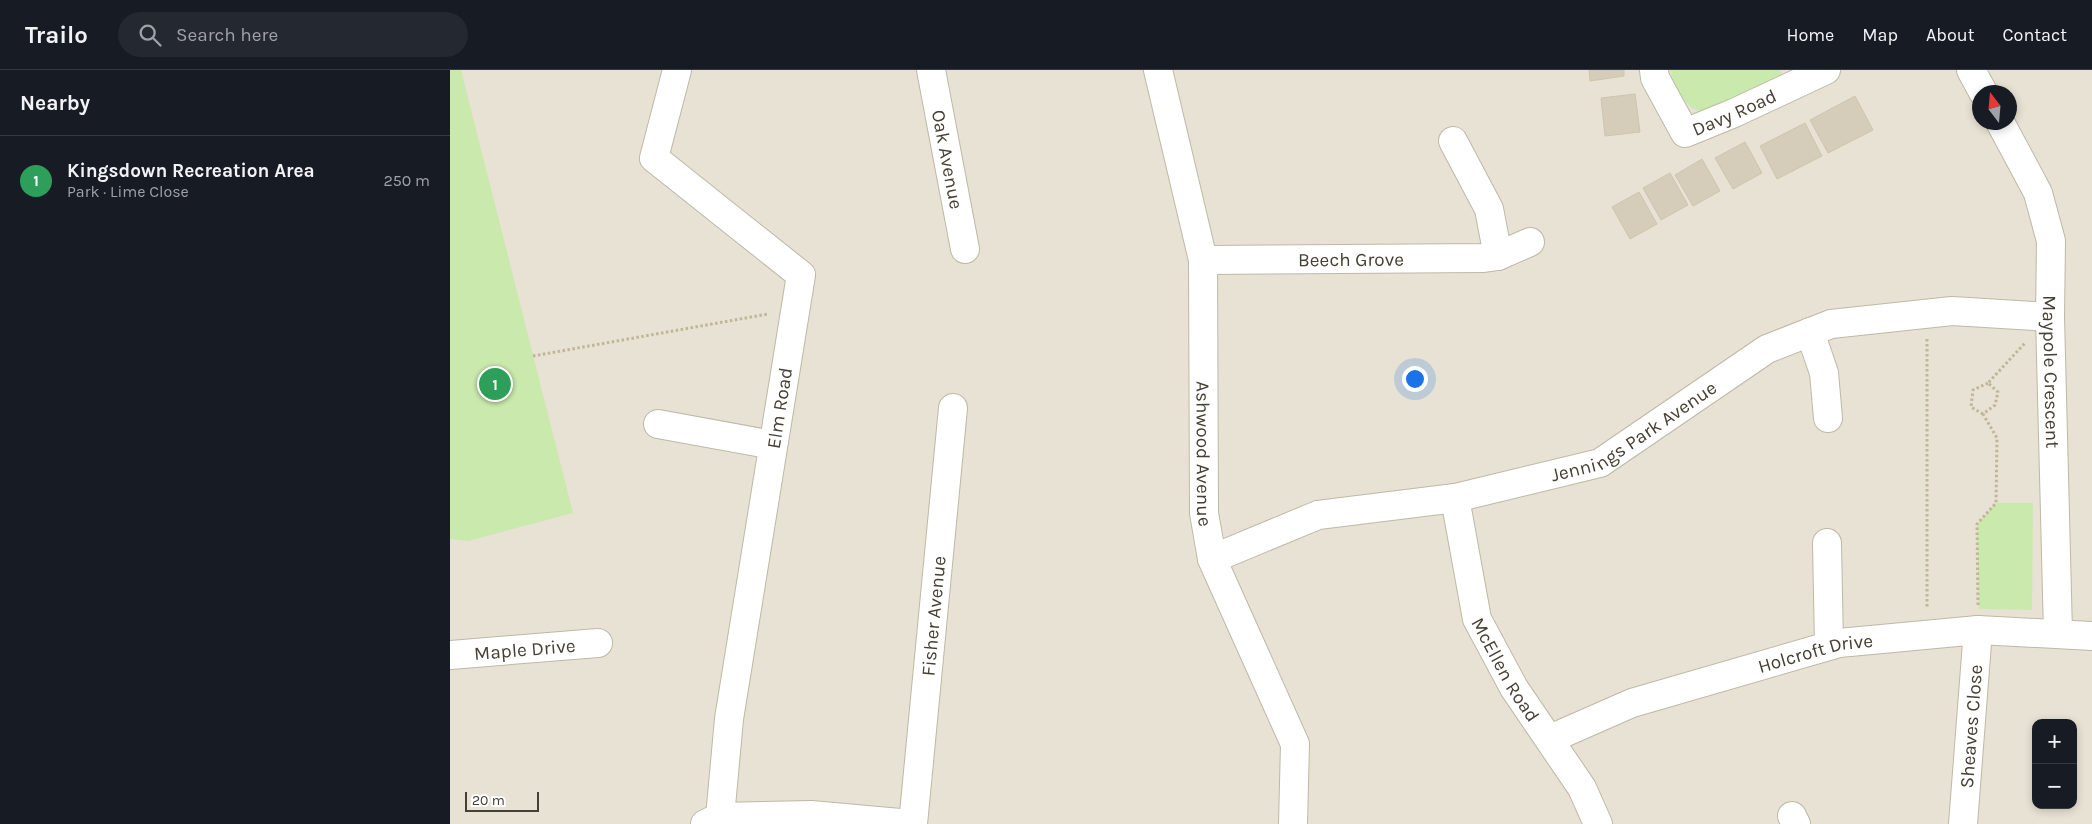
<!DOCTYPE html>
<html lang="en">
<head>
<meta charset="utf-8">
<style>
	:root { --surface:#171b24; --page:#242831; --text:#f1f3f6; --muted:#9ea1a6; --line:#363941; --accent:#8c9099 }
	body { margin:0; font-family:Karla,sans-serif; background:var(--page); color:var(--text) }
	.controls { position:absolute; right:15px; bottom:15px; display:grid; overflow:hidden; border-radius:10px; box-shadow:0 2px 8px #0003 }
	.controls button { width:45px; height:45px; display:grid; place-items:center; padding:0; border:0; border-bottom:1px solid var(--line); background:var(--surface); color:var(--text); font:25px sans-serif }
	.compass { position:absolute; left:1522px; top:15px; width:45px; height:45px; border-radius:50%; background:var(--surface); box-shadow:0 2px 8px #0003; rotate:344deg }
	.scale { position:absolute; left:15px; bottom:12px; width:74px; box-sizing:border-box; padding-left:5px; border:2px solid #464034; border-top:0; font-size:14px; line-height:18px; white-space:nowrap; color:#464034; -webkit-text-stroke:4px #fff; paint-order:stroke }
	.you { position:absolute; left:964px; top:308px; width:18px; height:18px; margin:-12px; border:4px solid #fff; border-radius:50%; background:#1a73e8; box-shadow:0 0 0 8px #1a73e833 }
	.badge { display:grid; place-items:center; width:32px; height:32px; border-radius:50%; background:var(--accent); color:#fff; font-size:16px; font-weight:700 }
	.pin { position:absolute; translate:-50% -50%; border:2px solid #fff; box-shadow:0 1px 5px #0006 }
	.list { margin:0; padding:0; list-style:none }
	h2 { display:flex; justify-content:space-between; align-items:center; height:65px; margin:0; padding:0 20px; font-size:21px }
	h2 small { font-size:16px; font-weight:400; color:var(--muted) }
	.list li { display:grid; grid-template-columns:32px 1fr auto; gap:15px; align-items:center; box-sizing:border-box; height:90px; padding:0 20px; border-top:1px solid var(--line) }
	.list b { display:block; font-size:19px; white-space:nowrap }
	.list p { margin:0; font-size:16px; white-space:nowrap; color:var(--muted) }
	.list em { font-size:16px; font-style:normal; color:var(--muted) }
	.icon { flex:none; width:28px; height:28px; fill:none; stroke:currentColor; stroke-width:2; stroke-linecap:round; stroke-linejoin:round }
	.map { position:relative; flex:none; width:1642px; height:754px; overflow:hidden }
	header { display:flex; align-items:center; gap:30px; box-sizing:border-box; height:70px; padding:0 25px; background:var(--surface); border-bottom:1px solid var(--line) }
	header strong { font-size:24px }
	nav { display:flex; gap:28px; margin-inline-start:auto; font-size:18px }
	.search { width:350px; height:45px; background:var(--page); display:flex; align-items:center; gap:12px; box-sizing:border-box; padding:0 18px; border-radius:28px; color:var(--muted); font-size:19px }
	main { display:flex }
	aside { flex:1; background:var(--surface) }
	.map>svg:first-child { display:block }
	.residential { fill:#e7e2d3; fill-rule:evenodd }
	.green { fill:#cae9ac }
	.building { fill:#d5ccba; stroke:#d0c4ad }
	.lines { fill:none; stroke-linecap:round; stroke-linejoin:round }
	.minor-casing { stroke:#bfb8a7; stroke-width:30 }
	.path { stroke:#c1b598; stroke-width:3; stroke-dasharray:2.5 2.5; stroke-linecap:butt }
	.minor { stroke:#fff; stroke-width:28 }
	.labels { text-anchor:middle; stroke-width:4.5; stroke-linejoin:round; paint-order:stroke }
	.street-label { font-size:19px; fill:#464034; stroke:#fff }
</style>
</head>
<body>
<header>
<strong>Trailo</strong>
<div class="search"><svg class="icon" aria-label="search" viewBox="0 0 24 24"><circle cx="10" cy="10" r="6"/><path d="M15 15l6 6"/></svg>Search here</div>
<nav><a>Home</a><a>Map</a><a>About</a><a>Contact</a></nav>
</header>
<main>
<aside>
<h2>Nearby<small></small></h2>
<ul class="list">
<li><span class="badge" style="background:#2e9e5b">1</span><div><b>Kingsdown Recreation Area</b><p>Park · Lime Close</p></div><em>250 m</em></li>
</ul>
</aside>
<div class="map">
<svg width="1642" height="754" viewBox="0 0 1642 754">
	<rect width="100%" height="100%" fill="#f3f0e5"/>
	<path class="residential" d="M0 0H1642V754H0ZM1530 22H1560V52H1530ZM1586 653H1623V735H1586Z"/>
	<g class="green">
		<path d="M0 0H11L123 443 18 471 0 469Z"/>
		<path d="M1220 0H1330L1333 7C1313 16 1273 43 1252 41 1234 39 1224 14 1220 0Z"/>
		<path d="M1546 433H1583L1582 540 1529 539 1527 454Z"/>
	</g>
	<g class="building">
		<path d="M1139 0H1174V6L1140 11Z"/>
		<path d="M1185 24 1190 62 1155 66 1151 28Z"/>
		<path d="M1405 26 1423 60 1378 83 1360 50Z"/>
		<path d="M1355 53 1372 86 1327 109 1310 76Z"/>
		<path d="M1295 72 1312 103 1283 119 1265 88Z"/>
		<path d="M1252 89 1270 121 1243 136 1225 105Z"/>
		<path d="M1220 103 1238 135 1211 150 1193 118Z"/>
		<path d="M1189 122 1207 154 1180 169 1162 137Z"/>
	</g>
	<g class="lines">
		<g class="minor-casing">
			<g id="minor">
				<path d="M227 0 204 88 351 205 279 649 270 747"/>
				<path id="s1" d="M481 0 515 179"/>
				<path id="s2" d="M708 0 753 190 754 443 762 489 845 674 843 754"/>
				<path id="s3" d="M1204 0 1205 8 1235 63 1284 43 1376 0"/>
				<path d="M1521 0 1533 22"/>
				<path id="s4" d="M1550 52 1588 123 1601 171 1600 247 1608 563"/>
				<path d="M1003 71 1039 139 1048 186"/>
				<path id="s5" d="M753 190 1034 188 1048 186 1080 172"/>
				<path d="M1360 262 1374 303 1378 348"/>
				<path d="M208 354 323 375"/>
				<path id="s6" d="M1005 428 1027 549 1064 618 1132 718 1148 754"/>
				<path d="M1377 473 1379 575"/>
				<path id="s7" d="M762 489 868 445 1005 428 1150 393 1317 279 1381 254 1502 241 1600 247"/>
				<path id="s8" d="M0 585 148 573"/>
				<path id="s9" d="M1100 669 1182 633 1389 573 1528 560 1642 566"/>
				<path d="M1342 746 1346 754"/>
				<path d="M255 754 270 747 361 745 461 754"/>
				<path id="s10" d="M463 754 503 338"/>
				<path id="s11" d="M1513 754 1528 560"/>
			</g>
		</g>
		<g class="path">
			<path d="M1477 269V538"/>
			<path d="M83 286 318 244"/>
			<path d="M1533 344 1521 337 1523 320 1538 313"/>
			<path d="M1528 535 1527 454 1546 433 1547 368 1533 344 1545 335 1548 322 1538 313 1575 273"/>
		</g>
		<use href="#minor" class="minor"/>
	</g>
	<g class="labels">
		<g class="street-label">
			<text dy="7" stroke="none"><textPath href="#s3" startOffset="124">Davy Road</textPath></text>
			<text dy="7" stroke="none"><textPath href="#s1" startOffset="91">Oak Avenue</textPath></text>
			<text dy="7" stroke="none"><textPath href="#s5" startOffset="148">Beech Grove</textPath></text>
			<text dy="7" stroke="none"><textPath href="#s4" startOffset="261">Maypole Crescent</textPath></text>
			<text transform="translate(329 338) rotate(-81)" y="7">Elm Road</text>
			<text dy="7" stroke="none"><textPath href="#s7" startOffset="446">Jennings Park Avenue</textPath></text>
			<text dy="7" stroke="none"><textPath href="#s2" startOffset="389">Ashwood Avenue</textPath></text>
			<text dy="7" stroke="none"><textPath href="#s10" startOffset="209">Fisher Avenue</textPath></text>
			<text dy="7" stroke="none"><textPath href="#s8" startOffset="75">Maple Drive</textPath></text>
			<text dy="7" stroke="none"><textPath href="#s9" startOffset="280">Holcroft Drive</textPath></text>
			<text dy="7" stroke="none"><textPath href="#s6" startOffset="181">McEllen Road</textPath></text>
			<text dy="7" stroke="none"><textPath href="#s11" startOffset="98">Sheaves Close</textPath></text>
		</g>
	</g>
</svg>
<div class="controls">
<button>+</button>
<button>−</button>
</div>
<svg class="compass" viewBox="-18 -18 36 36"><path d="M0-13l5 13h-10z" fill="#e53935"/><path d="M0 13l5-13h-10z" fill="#9ea1a6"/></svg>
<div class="scale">20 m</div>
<div class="you"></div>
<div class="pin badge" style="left:45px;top:314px;background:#2e9e5b">1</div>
</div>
</main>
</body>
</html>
